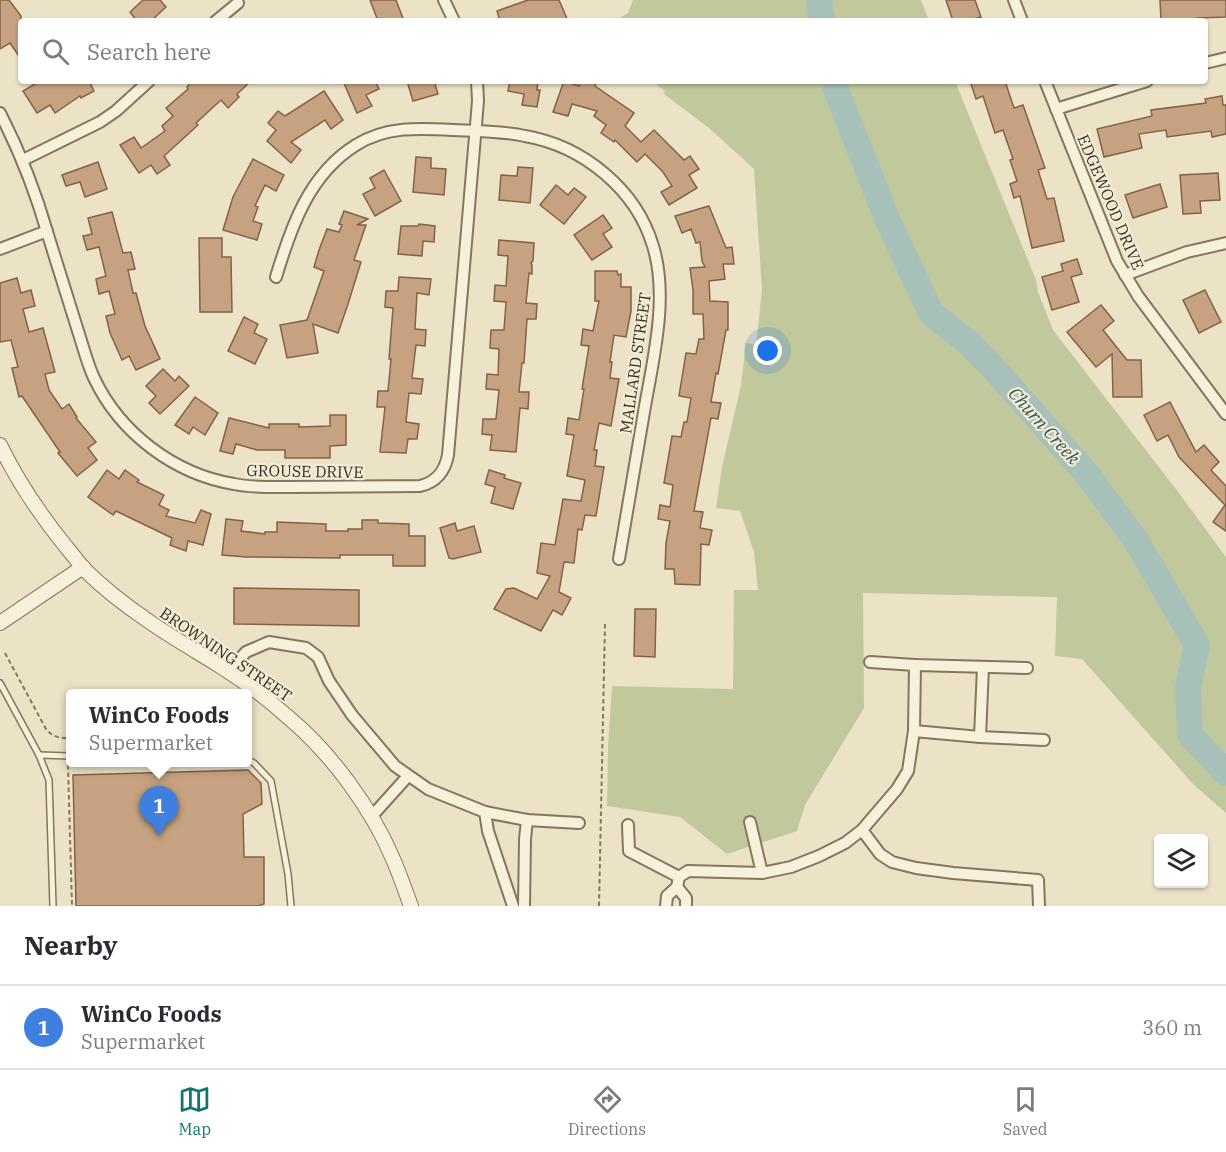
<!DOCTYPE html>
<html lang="en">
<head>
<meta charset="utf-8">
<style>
	:root { --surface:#fff; --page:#f2f2f3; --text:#2b2b33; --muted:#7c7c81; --line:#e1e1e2; --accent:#0f766e }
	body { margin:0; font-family:"IBM Plex Serif",serif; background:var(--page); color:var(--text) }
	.controls { position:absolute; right:18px; bottom:18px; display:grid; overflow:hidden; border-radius:6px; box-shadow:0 2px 4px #0004 }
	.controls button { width:54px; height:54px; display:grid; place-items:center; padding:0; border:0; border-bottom:2px solid var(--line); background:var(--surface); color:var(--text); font:30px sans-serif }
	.you { position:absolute; left:768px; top:351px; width:21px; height:21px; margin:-15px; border:4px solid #fff; border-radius:50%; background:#1a73e8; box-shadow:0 0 0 9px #1a73e833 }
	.badge { display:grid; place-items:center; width:39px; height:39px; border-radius:50%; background:var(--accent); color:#fff; font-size:20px; font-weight:700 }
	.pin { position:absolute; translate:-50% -50px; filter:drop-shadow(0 2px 3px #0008) }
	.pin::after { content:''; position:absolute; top:32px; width:21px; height:18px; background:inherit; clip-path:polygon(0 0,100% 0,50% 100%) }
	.popup { position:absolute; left:66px; top:689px; width:186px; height:78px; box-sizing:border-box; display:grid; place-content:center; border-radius:6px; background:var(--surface); filter:drop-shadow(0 2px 4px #0005); font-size:20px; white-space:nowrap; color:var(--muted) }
	.popup b { font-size:22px; color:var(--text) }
	.popup::after { content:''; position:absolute; left:50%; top:100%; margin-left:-12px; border:12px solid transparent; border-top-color:var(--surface) }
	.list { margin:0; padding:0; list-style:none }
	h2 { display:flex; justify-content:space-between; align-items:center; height:78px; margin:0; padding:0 24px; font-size:26px }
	h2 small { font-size:20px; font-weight:400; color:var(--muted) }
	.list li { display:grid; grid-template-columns:39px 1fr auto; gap:18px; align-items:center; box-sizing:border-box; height:84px; padding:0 24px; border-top:2px solid var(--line) }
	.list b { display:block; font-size:22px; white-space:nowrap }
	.list p { margin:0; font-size:20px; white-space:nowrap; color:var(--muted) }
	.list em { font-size:20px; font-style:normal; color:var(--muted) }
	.icon { flex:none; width:33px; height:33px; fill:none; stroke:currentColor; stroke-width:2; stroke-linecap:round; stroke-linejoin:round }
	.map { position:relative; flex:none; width:1226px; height:906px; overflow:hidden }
	.search { position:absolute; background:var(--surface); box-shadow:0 2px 4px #0004; left:18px; right:18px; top:18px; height:66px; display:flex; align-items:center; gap:15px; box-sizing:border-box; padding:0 21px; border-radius:6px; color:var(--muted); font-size:22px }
	.sheet { height:162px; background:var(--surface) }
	nav { display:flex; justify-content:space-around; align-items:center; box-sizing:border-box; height:84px; border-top:2px solid var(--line); background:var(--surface); font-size:16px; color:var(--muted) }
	nav a { display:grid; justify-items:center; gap:3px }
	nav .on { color:var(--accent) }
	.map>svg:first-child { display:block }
	.green { fill:#c1c99c }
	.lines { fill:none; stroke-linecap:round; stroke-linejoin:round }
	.river { stroke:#a8c0ba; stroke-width:26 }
	.building { fill:#c7a280; stroke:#846245; stroke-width:1.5 }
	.service-casing { stroke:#86765e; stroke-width:8 }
	.minor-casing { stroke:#86765e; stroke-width:14 }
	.tertiary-casing { stroke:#86765e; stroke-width:16 }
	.path { stroke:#86765e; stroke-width:2; stroke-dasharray:4.5 3; stroke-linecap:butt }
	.service { stroke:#f7f0da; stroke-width:5 }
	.minor { stroke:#f7f0da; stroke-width:10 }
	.tertiary { stroke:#f7f0da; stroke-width:14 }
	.labels { text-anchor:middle; stroke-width:4.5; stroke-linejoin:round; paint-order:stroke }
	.street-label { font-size:16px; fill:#382d20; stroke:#f3edd7 }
	.water-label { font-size:18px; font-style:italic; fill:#315656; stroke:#f3edd7 }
</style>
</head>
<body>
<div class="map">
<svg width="1226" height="906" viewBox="0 0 1226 906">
	<rect width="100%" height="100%" fill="#ece3c7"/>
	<g class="green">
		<path d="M633 0H921L929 21H615L628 13Z"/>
		<path d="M652 81H955L1036 280 1038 292 1053 330 1179 493 1226 557V813L1193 784 1082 659 1055 656 1057 597 863 593 864 708 805 805 797 831 727 854 680 817 607 806 608 747 612 686 733 689 734 590H758L754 552 740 511 716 508 722 467 741 385 746 343 756 345 762 290 754 169 709 128 664 94 665 91Z"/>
	</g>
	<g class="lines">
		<g class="river">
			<path d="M820 0 819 7 822 21"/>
			<path d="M835 81 837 92 888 221 931 313 971 345 1005 381 1087 474 1137 542 1197 645 1188 687 1190 735 1226 773"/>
		</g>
	</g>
	<g class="building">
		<path d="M0 0H9L21 16V59L10 43 0 49Z"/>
		<path d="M143 0H160L166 7 151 21H137L130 12Z"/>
		<path d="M370 0H396L404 21H378Z"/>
		<path d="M528 0H559L568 21H500L497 11Z"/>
		<path d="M946 0H975L981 17 968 21H953Z"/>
		<path d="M1160 0H1226V17L1197 18V21H1161Z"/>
		<path d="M40 81H89L94 91 81 98 80 96 55 113 50 105 37 113 23 91Z"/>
		<path d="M192 81H251L237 94 239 97 228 108 221 100 196 123 198 125 164 156 170 165 157 174 151 165 139 173 120 145 134 137 141 148 165 131 162 126 173 116 166 108 188 89 187 87Z"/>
		<path d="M343 81H375L379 89 366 95 372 106 357 113Z"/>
		<path d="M407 81H434L438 94 413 101Z"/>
		<path d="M510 81H538L537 90H540L537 107 522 105 524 94 508 91Z"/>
		<path d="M564 81 579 86 581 81H597L595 86 634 113 625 126 641 142 654 130 684 160 690 156 699 169 689 175 697 188 669 205 661 192 672 186 663 172 645 154 637 162 615 140 614 142 601 133 606 125 594 116 597 111 572 104 568 116 553 112Z"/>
		<path d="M970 81H1005L1014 108 1023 105 1045 168 1038 170 1047 199 1054 198 1064 241 1032 248 1020 196 1014 198 1010 184 1017 181 1010 160 1013 159 1003 130 995 133 983 96 976 99Z"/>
		<path d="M324 91 343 120 331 129 325 120 291 142 301 150 291 163 267 141 276 130 268 123 278 111 285 116Z"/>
		<path d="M1222 96 1223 105H1226V134L1212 137 1211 131 1167 137 1166 130 1139 134 1142 148 1104 157 1097 129 1152 116 1151 110 1206 103 1205 99Z"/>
		<path d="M416 157 431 158V168L446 169 444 195 413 192Z"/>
		<path d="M253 159 284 175 276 191 265 185 255 206 258 207 253 221 262 224 257 240 223 230 233 197Z"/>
		<path d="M98 162 107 189 85 197 80 182 66 186 62 175Z"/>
		<path d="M518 167 533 168 530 203 499 200 501 175 517 176Z"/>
		<path d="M384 170 401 201 375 216 363 194 375 188 370 178Z"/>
		<path d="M1218 173 1220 200 1200 201 1201 213 1183 214 1180 175Z"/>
		<path d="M1160 184 1167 207 1133 218 1125 195Z"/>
		<path d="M556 185 568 195 574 188 586 197 564 224 540 205Z"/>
		<path d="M709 206 726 248 732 247 734 264H723L725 279 709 281 710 301 728 302V330H726L718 374 716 373 711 402 721 403 718 419 711 418 694 511 703 512 700 528 712 530 709 545 701 544 700 585 675 584 674 569H665L666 543 670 521 658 519 660 505 670 507 673 485 664 483 672 436 681 437 684 422H687L691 398 679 396 686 353 696 354 699 339H704L703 314H693V290L690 268 705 267 702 261 700 242 696 243 691 229 682 233 675 216Z"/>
		<path d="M344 211 368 219 357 225H366L354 260 361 262 348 304 338 333 313 324 318 353 287 358 280 325 307 320 324 271 314 267 319 250 327 229 339 232 342 225 339 224Z"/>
		<path d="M112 212 123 253 131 252 135 269 128 270 133 293H136L145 326 160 359 136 370 129 356 122 360 110 333 106 316 115 314 109 291 99 294 96 279 106 276 99 247 87 250 83 236 92 234 88 218Z"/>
		<path d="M603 215 612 228 603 234 612 247 592 260 574 235Z"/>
		<path d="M419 224 435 226 434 242 423 241 422 256 398 254 401 226H418Z"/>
		<path d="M199 238H222V257H231L232 312H200Z"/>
		<path d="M499 240 534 243 533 261 531 263 532 265V274L529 273 526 303 537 304 536 319H527L524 363H522L519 392H529L528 409 520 408 516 452 490 450 492 435 482 434 483 419H496L499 390 486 389 487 374 498 375 499 349 490 348 491 330H504L506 302 494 301 495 285 506 286 508 256 498 255Z"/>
		<path d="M1077 259 1082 274 1071 277 1079 302 1052 310 1042 277 1063 271 1061 264Z"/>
		<path d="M595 271H617L618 275 621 274V287H631V311L626 337 614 335 610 362H612L610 378 619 379 611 426 599 423 594 450H597L595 466 604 467 596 516 585 515 582 530 578 529 574 563 564 562 559 592 571 598 562 615 553 610 541 631 494 609 506 589 514 588 537 599 550 576 537 573 541 543 555 545 563 499 581 501 585 480 567 476 574 435 566 434 568 418 579 420 584 389H582L589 346 581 345 583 329 593 331 599 301H595Z"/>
		<path d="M399 277 431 279 429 295 417 293 415 329 426 330 425 346 416 345 412 378 423 379 421 394 409 393 406 422 419 424 417 439H408L406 453 380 452 385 407H377L378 391H388L391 359H389L393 308 385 307 386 291H398Z"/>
		<path d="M17 278 21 293 31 290 35 306 23 309 29 332 43 328 55 372 45 374 49 390 62 409 69 404 77 417 76 418 96 442 88 448 97 460 77 476 58 453 60 452 22 396 19 397 12 368 18 367 11 340 0 342V283Z"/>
		<path d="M1205 290 1221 322 1199 333 1183 300Z"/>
		<path d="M1101 305 1114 321 1103 330 1127 360H1141L1142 397H1113L1112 354 1096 367 1067 332Z"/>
		<path d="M244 317 258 324 254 333 267 339 255 364 228 351Z"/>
		<path d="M163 369 175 381 179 376 189 386 160 414 149 403 156 396 146 386Z"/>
		<path d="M195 397 218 413 205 435 193 427 189 434 175 425Z"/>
		<path d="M1170 402 1196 452 1204 445 1219 462 1211 470 1226 486V531L1213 522 1225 505 1179 457 1168 435 1157 441 1144 415Z"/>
		<path d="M330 415H346V445L330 446V458H285V450H257L236 444 233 454 220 451 229 418 269 428V424H299V427L330 426Z"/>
		<path d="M107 470 119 479 125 470 139 480 137 482 164 495 159 505 169 510 166 516 195 523 201 510 211 514 203 545 188 541 186 551 170 545 172 538 116 511 113 515 88 497Z"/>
		<path d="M489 470 505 475 504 478 521 483 513 509 491 503 495 487 485 484Z"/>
		<path d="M226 519 243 521 241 531 265 534V532H277V522L326 524V531H348V529H362V520H378V523L409 524V536H425V566H393V555H340V558L246 557 222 555Z"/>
		<path d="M455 523 457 531 474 526 481 552 453 559 449 558 440 528Z"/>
		<path d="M234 588 359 590V626L234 624Z"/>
		<path d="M635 609H656L655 657 634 656Z"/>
		<path d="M248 770 261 783 262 804 243 814 244 857H264V904L258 906H76L73 775Z"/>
	</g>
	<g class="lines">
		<g class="service-casing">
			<g id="service">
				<path d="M0 683 39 755 49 780 53 906"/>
				<path d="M39 755 70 756"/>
				<path d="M248 760 254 763 271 781 288 874 291 906"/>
			</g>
		</g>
		<g class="minor-casing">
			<g id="minor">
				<path d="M444 0 454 21"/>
				<path d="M1014 0 1022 21"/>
				<path d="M216 21 238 3"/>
				<path d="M1205 63 1226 58"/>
				<path d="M1045 81 1117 261 1138 296 1226 414"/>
				<path d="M1056 109 1147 81"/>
				<path d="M0 113C20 152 36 193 48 235 58 267 68 299 78 331 83 346 87 363 94 378 120 433 174 474 234 484 253 488 273 487 293 487 335 487 378 486 420 486 437 482 445 471 448 455L478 101 477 81"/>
				<path d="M23 160 100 122 116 111 149 81"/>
				<path d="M0 249 47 231"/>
				<path d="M1125 275 1187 252 1226 243"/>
				<path d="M276 277C291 227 309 174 356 145 386 126 419 128 453 130 477 131 502 131 525 136 583 146 636 189 653 246 669 298 653 359 644 412 636 461 627 510 619 559"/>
				<path d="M915 665 1027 668"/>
				<path d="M983 667 980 737 1044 740"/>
				<path d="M228 672 246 652 269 642 306 648 318 657 329 681 352 715 395 766 428 789 485 812 488 831 513 906"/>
				<path d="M914 731 980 737"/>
				<path d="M485 812 527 820 579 823"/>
				<path d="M372 816 408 776"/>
				<path d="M750 822 762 873"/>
				<path d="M628 825 629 851 679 877"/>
				<path d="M862 830 880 854 892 862 916 868 953 873 1038 880 1039 906"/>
				<path d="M677 887 686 898V906"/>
				<path d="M524 906 525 839 527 820"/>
				<path d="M666 906 667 896 677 887 679 877 688 871 762 873 791 867 819 856 845 843 862 830 897 789 908 771 914 731 915 665 870 662"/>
			</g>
		</g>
		<g class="tertiary-casing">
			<g id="tertiary">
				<path d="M0 445C18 482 41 516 67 548 73 555 78 562 84 569 103 588 125 605 147 620 171 637 196 651 220 666 244 681 268 699 289 718 331 753 372 809 393 859 400 875 405 890 411 906"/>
				<path d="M0 623 83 567"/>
			</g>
		</g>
		<g class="path">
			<path d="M5 653 46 729C52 736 57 738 67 738V747"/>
			<path d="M68 765 72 906"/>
			<path d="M599 906 605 623"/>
		</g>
		<use href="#service" class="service"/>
		<use href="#minor" class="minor"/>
		<use href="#tertiary" class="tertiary"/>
	</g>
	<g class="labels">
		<g class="street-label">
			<text transform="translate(1111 202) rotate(67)" y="6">EDGEWOOD DRIVE</text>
			<text transform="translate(635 363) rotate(-82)" y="6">MALLARD STREET</text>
			<text transform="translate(305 471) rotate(1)" y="6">GROUSE DRIVE</text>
			<text transform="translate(226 654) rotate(34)" y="6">BROWNING STREET</text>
		</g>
		<g class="water-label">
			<text transform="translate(1044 426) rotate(48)" y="6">Churn Creek</text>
		</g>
	</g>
</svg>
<div class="controls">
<button><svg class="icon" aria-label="layers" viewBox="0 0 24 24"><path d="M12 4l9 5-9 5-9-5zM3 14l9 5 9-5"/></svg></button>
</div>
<div class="you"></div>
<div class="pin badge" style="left:159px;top:836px;background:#3f7fe0">1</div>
<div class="popup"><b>WinCo Foods</b>Supermarket</div>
<div class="search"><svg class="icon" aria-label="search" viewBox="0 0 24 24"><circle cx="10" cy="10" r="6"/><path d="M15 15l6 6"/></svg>Search here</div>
</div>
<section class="sheet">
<h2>Nearby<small></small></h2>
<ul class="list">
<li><span class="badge" style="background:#3f7fe0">1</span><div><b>WinCo Foods</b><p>Supermarket</p></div><em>360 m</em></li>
</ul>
</section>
<nav>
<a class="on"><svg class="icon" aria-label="map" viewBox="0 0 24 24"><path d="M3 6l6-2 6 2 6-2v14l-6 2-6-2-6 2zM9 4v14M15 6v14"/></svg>Map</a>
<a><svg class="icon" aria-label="directions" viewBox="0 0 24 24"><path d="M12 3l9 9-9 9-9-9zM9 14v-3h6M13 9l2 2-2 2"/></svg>Directions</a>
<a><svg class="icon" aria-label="saved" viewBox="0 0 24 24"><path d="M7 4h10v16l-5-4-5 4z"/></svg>Saved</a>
</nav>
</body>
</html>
